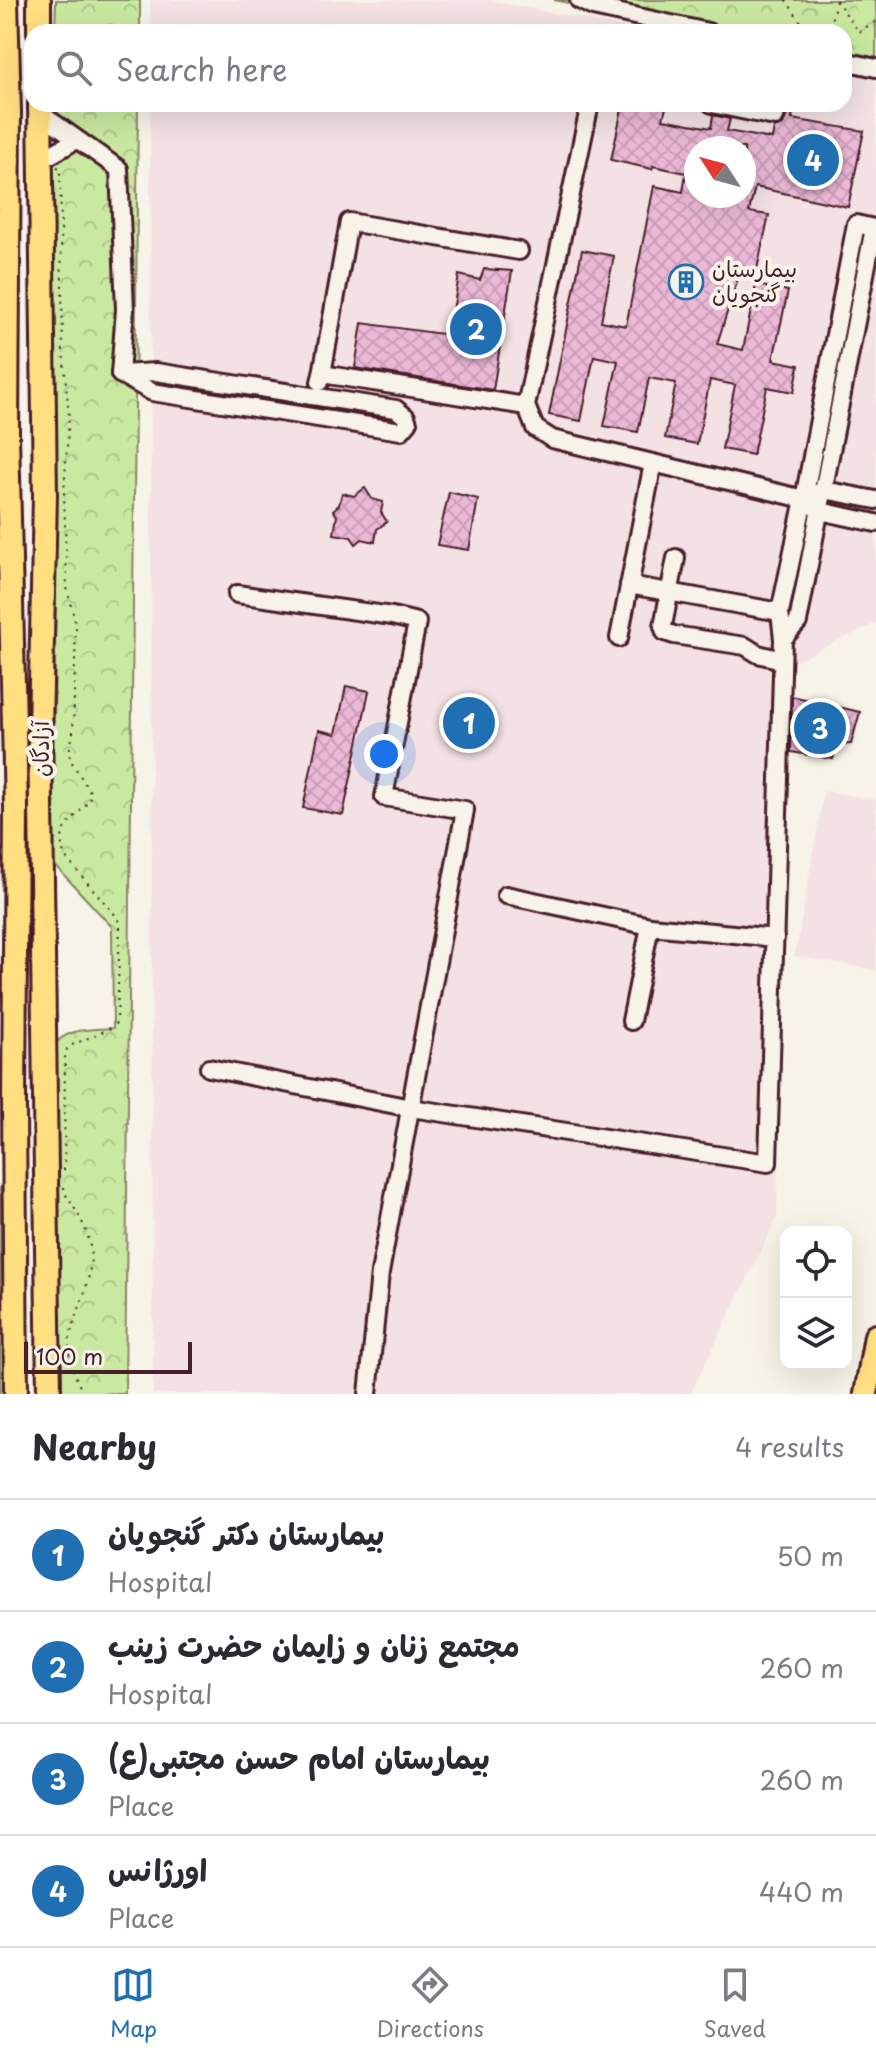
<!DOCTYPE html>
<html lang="en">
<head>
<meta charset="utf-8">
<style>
	:root { --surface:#fff; --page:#f7f7f7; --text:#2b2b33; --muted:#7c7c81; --line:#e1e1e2; --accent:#1f6fb2 }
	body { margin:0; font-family:"Playpen Sans","Playpen Sans Arabic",sans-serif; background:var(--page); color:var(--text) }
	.controls { position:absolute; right:24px; bottom:24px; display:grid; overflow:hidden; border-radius:16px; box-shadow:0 8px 32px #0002 }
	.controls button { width:72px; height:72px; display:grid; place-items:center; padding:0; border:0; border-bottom:2px solid var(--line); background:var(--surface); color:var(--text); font:40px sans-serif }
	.compass { position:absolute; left:684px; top:136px; width:72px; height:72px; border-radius:50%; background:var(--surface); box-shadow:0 8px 32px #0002; rotate:306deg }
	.scale { position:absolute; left:24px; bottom:20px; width:168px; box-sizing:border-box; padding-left:8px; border:4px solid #4a1f2b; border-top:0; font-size:22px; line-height:28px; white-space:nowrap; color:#4a1f2b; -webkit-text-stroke:6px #f7f3e8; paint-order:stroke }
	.you { position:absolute; left:384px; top:754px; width:28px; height:28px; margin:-20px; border:6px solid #fff; border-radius:50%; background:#1a73e8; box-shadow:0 0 0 12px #1a73e833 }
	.badge { display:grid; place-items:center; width:52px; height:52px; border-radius:50%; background:var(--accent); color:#fff; font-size:26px; font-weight:700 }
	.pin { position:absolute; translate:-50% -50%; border:4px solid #fff; box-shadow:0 2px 8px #0006 }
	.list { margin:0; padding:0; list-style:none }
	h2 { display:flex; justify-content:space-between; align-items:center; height:104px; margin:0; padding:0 32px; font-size:34px }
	h2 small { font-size:26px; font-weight:400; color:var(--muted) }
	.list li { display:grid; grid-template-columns:52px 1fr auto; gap:24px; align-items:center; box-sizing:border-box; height:112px; padding:0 32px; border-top:2px solid var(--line) }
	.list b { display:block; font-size:30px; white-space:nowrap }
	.list p { margin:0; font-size:26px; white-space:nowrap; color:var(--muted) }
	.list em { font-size:26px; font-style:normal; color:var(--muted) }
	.icon { flex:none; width:44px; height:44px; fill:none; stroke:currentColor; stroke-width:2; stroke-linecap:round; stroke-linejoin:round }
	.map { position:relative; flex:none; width:876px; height:1394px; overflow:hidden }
	.search { position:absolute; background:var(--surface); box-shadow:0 8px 32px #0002; left:24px; right:24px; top:24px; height:88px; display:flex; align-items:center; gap:20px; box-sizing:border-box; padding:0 28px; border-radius:24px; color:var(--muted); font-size:30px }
	.sheet { height:552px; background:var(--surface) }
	nav { display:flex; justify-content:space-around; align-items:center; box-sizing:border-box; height:112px; border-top:2px solid var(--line); background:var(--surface); font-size:22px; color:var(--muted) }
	nav a { display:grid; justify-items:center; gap:4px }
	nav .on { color:var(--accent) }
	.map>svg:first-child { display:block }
	.built { fill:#f3e1e3; fill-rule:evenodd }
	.park { fill:url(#park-crowns); stroke:#8a8466; stroke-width:2 }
	.building { fill:url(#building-cross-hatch); stroke:#4a1f2b; stroke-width:2; fill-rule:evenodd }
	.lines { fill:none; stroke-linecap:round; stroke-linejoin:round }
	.minor-casing { stroke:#4a1f2b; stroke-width:22 }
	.major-casing { stroke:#4a1f2b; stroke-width:28 }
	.path { stroke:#4a1f2b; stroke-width:2; stroke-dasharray:2 6; stroke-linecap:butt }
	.minor { stroke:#f7f3e8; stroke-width:16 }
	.major { stroke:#ffdf80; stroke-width:22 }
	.labels { text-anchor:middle; stroke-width:8; stroke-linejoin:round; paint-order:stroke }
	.poi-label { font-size:22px; fill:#4a1f2b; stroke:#f7f3e8; text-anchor:start }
	.street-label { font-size:22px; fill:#4a1f2b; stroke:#f7f3e8 }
</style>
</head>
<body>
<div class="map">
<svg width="876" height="1394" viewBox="0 0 876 1394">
	<defs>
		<pattern id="park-crowns" width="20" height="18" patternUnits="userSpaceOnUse" patternTransform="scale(2)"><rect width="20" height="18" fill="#c9e9a1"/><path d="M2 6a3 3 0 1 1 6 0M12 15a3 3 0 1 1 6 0" fill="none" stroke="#aec78b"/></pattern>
		<pattern id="building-cross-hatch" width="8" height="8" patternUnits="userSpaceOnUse" patternTransform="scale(2)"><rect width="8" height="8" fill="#ebb8d6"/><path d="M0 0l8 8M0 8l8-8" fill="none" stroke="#cb9eb8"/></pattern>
	</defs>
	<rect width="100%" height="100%" fill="#f7f3e8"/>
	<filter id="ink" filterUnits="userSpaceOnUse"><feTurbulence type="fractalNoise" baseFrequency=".0125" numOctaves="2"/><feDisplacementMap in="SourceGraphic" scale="16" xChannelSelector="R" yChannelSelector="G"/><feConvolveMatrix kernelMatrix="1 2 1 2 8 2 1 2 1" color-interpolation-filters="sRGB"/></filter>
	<g filter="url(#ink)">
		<g class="built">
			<path d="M150 0H488L648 32H150Z"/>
			<path d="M844 71 876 78V623L793 662 787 671 777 1218 690 1394H153L150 104H844ZM696 148H744V196H696Z"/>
			<path d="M824 791 876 800V970L795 956Z"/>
		</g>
		<g class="park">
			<path d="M56 0H140V32H55Z"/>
			<path d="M554 0H876V68L844 61V32H708Z"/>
			<path d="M53 104H138L125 1394H62L55 1289 54 1045C69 1027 91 1030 113 1028L112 927 52 862 56 577 50 186Z"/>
			<path d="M0 1187 8 1199V1394H0Z"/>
		</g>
		<g class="building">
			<path d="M623 104H667L663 119 711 128 713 115 730 119 727 131 772 139 774 128 783 125 785 120 789 104H794L792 119 864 131 848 207 755 187 749 212 769 215 755 278 739 275 717 344 743 350 756 285 788 291 773 360 799 365 794 392 767 387 753 455 722 449 735 385 710 380 697 444 665 438 676 383 649 378 638 432 604 426 618 361 594 356 581 421 549 415 582 250 614 256 601 321 626 326 654 186 683 192 686 173 653 166 652 169 611 160ZM696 148H744V196H696Z"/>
			<path d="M484 269 512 271 493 390 355 368 362 323 449 335 459 275 480 280Z"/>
			<path d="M365 488 372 499 383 502 381 512 387 522 377 529 375 542 362 539 356 544 351 537 334 534 337 516 333 510 339 505 342 493 354 496Z"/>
			<path d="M449 492 478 499 469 550 437 545Z"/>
			<path d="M346 686 369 691 343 815 303 808 319 730 336 734Z"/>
			<path d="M792 696 860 712 851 744 837 745 833 759 791 752Z"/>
		</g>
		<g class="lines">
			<g class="minor-casing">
				<g id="minor">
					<path d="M579 0 593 7 708 32"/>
					<path d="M844 61 876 68"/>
					<path d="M590 104 526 406 535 428 552 439 804 499 820 511 876 523"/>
					<path d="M712 104 775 117 778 104"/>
					<path d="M40 113 119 169 125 309 120 374"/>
					<path d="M40 161 76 140"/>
					<path d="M156 372 396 409 406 417 408 423 401 431 152 392 120 374Z"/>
					<path d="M322 374 349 222 519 251"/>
					<path d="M320 382 322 374 526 406"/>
					<path d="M817 493 824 490 876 500"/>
					<path d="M676 558 663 626 665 632 674 635 745 646 758 654 782 660"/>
					<path d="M629 585 780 612"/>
					<path d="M237 594 392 616 417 622 384 797 465 810 380 1273 368 1394"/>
					<path d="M619 638 653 463"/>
					<path d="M506 895 650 926 775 938"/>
					<path d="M631 1021 650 926"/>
					<path d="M209 1068 411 1108 768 1163 783 639 780 612 804 499 856 224 874 228 798 622 783 639"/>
				</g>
			</g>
			<g class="major-casing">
				<g id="major">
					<path d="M6 0 9 112 7 435 16 808 14 1104 16 1394"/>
					<path d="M39 32V0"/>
					<path d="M40 104 45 495 40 731 49 1394"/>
					<path d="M866 1394 876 1336"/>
				</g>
			</g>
			<g class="path">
				<path d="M786 0 803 25"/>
				<path d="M836 0 859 32 876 21"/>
				<path d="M836 1 831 22 837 32"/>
				<path d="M817 32 830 23"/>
				<path d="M57 167 60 168 63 350 69 416 64 493 67 588 76 626 73 734 69 752 71 761 91 793C87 816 51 822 65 857L117 917 120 924 117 1022 111 1028 72 1045 67 1049 65 1058 64 1173"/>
				<path d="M64 1187V1192C93 1235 98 1253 81 1304 76 1317 70 1331 69 1346 68 1362 77 1379 83 1394"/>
			</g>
			<use href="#minor" class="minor"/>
			<use href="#major" class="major"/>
		</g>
	</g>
	<defs>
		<g id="building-ring" transform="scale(1.8)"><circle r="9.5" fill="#f7f3e8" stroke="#1f6fb2" stroke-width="1.5"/><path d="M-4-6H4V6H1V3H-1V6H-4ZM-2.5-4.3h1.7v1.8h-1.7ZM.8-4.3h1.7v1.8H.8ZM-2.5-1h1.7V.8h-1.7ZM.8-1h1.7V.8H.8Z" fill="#1f6fb2"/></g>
	</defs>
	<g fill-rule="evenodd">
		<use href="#building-ring" x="686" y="282"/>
	</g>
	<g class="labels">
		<g class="poi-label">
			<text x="712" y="277">بیمارستان<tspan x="712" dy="25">گنجویان</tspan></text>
		</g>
		<g class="street-label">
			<text transform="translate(41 749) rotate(-90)" y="8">آزادگان</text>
		</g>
	</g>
</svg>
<div class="controls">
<button><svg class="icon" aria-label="locate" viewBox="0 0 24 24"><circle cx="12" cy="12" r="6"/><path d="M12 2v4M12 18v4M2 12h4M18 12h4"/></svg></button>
<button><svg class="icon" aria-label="layers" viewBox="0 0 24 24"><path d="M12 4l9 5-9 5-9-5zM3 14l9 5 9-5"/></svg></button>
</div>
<svg class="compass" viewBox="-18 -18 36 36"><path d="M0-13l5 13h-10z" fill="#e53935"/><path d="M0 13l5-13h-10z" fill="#7c7c81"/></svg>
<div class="scale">100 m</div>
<div class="you"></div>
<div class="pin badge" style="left:469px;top:723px">1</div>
<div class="pin badge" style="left:476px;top:329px">2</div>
<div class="pin badge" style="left:820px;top:728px">3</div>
<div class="pin badge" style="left:813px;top:160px">4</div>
<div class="search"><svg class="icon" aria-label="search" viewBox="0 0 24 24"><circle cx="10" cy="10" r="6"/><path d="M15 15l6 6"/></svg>Search here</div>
</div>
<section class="sheet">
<h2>Nearby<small>4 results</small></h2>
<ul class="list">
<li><span class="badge">1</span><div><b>بیمارستان دکتر گنجویان</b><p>Hospital</p></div><em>50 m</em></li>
<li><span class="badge">2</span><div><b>مجتمع زنان و زایمان حضرت زینب</b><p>Hospital</p></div><em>260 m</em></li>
<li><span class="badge">3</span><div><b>بیمارستان امام حسن مجتبی(ع)</b><p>Place</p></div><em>260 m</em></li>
<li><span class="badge">4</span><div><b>اورژانس</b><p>Place</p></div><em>440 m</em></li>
</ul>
</section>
<nav>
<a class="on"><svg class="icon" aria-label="map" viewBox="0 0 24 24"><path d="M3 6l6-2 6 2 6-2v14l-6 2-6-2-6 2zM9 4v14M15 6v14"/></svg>Map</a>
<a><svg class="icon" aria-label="directions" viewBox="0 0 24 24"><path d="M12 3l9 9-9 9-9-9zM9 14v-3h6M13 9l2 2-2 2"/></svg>Directions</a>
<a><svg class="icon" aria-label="saved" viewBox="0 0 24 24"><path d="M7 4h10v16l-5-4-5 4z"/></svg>Saved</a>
</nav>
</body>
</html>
